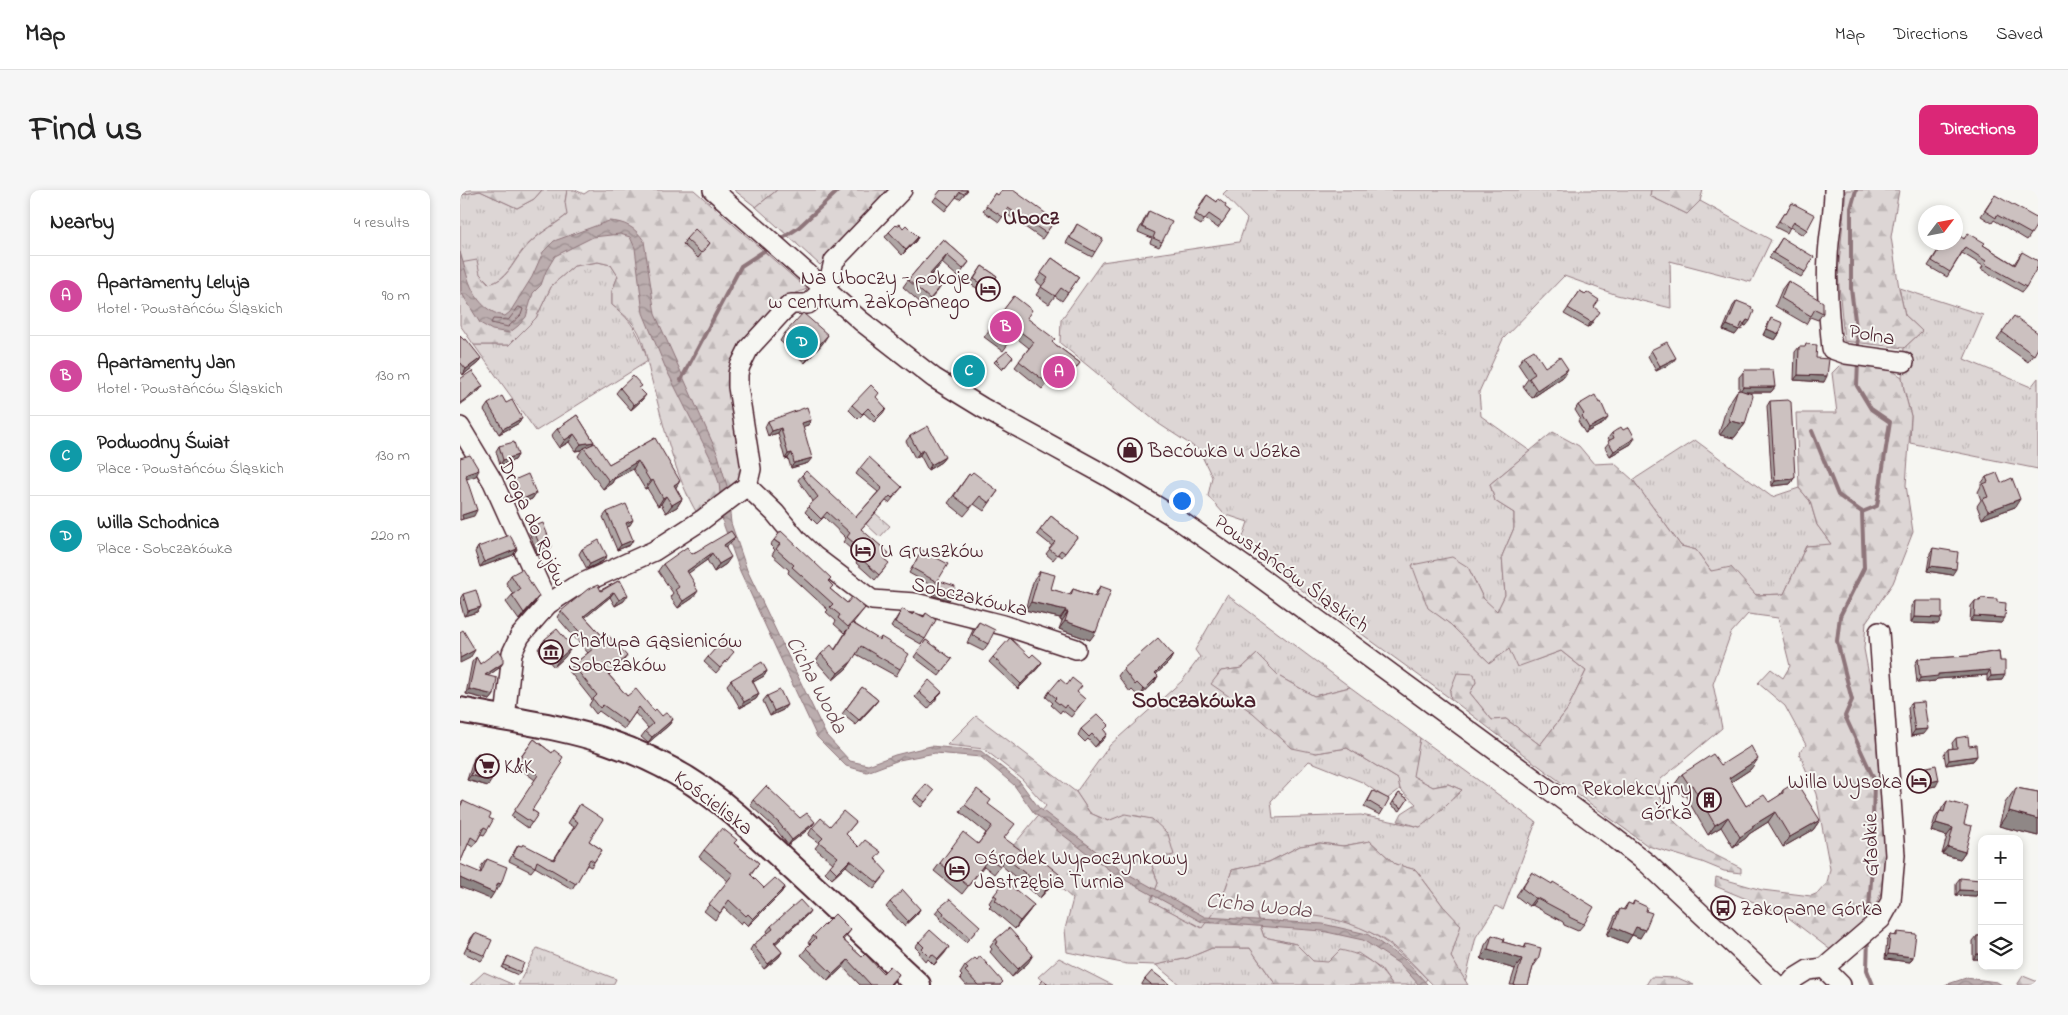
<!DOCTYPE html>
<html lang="en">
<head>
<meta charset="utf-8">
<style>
	:root { --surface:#fff; --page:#f6f6f6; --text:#222; --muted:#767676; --line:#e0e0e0; --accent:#db2777 }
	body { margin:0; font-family:"Indie Flower",sans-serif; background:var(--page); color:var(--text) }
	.controls { position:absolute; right:15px; bottom:15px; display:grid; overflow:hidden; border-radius:10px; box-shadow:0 2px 8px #0003 }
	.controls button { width:45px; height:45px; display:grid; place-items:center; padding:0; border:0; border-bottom:1px solid var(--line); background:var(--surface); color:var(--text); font:25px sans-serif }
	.compass { position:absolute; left:1458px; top:15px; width:45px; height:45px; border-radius:50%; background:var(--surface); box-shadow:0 2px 8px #0003; rotate:58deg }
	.you { position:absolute; left:721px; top:310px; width:18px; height:18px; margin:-12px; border:4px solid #fff; border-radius:50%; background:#1a73e8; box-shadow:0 0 0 8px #1a73e833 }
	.badge { display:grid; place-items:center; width:32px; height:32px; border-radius:50%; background:var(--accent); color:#fff; font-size:16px; font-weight:700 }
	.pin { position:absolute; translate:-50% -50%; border:2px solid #fff; box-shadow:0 1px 5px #0006 }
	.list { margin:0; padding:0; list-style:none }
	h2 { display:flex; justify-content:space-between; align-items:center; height:65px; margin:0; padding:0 20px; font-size:21px }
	h2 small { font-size:16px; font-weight:400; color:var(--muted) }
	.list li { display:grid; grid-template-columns:32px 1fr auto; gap:15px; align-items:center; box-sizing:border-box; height:80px; padding:0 20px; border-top:1px solid var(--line) }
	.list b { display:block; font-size:19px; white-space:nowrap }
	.list p { margin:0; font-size:16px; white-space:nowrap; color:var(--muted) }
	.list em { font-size:16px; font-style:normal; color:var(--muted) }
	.icon { flex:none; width:28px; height:28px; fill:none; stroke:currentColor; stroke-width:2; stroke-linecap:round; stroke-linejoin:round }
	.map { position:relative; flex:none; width:1578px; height:795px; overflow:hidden; border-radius:10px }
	header { display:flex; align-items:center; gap:30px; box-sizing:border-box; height:70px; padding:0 25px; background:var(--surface); border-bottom:1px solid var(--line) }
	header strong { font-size:24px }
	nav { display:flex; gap:28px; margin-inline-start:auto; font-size:18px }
	.intro { display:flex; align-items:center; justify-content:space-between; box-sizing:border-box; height:120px; padding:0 30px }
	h1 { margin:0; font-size:35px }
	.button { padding:12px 22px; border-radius:10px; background:var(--accent); color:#fff; font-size:18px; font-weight:700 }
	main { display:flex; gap:30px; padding:0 30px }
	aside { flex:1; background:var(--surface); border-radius:10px; box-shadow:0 2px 8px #0003 }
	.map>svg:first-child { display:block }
	.grass { fill:url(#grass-tufts); stroke:#947a80 }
	.forest { fill:url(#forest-firs); stroke:#947a80 }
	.water { fill:url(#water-waves); stroke:#8e747a }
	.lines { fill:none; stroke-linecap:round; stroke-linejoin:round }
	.shore { stroke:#77585f; stroke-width:1 }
	.stream { stroke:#8e747a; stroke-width:4 }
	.minor-casing { stroke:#4a1f2b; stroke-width:22 }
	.major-casing { stroke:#4a1f2b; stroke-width:28 }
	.minor { stroke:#f6f6f2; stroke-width:19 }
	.major { stroke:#f6f6f2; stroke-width:24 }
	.wall { fill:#afa6a5; stroke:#4a1f2b }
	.shaded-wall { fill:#8f8786; stroke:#4a1f2b }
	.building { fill:#ccc1c0; stroke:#4a1f2b }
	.labels { text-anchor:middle; stroke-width:4; stroke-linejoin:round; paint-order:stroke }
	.poi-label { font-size:21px; fill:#4a1f2b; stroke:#f6f6f2; text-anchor:start }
	.street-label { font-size:21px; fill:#4a1f2b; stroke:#f6f6f2 }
	.neighbourhood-label { font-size:22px; font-weight:bold; fill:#4a1f2b; stroke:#f6f6f2 }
	.water-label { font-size:22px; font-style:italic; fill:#6c4a52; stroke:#f6f6f2 }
</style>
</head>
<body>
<header>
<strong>Map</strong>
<nav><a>Map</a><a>Directions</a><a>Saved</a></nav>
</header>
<div class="intro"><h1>Find us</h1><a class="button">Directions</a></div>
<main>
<aside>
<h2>Nearby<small>4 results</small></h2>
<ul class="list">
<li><span class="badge" style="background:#d1479c">A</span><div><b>Apartamenty Leluja</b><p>Hotel · Powstańców Śląskich</p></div><em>90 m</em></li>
<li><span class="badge" style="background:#d1479c">B</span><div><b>Apartamenty Jan</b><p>Hotel · Powstańców Śląskich</p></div><em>130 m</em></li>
<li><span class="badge" style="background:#0f9aa8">C</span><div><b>Podwodny Świat</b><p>Place · Powstańców Śląskich</p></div><em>130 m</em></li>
<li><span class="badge" style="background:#0f9aa8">D</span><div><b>Willa Schodnica</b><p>Place · Sobczakówka</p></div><em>220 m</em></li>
</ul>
</aside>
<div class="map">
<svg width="1578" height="795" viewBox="0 0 1578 795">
	<defs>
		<pattern id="grass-tufts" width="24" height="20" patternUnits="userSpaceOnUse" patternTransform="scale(1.25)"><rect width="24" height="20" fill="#ddd6d5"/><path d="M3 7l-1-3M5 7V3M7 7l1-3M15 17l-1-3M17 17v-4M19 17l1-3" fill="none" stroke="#bfb7b7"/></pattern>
		<pattern id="forest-firs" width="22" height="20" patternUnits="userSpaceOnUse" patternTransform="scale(1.25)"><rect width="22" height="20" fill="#ddd6d5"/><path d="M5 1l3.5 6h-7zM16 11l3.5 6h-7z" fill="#bfb7b7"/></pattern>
		<pattern id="water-waves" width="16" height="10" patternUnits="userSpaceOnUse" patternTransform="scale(1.25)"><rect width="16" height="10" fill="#bbadae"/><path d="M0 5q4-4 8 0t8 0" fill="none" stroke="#9a8c8e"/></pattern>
	</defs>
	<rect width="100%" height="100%" fill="#f6f6f2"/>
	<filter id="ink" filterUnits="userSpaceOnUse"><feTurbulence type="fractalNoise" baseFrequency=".02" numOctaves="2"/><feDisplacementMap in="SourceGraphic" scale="10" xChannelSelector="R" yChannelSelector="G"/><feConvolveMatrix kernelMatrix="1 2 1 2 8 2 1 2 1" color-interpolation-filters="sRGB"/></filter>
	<g filter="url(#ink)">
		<g class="grass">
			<path d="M82 0H107L105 12 108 24C91 38 76 44 62 61 51 75 47 89 30 94L20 84 0 73V5L20 1 57 18 74 9Z"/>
			<path d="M274 0H317L296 17Z"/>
			<path d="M767 0H1191L1190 6 1227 24 1240 11 1311 50 1291 92 1210 71 1211 118 1157 105 1104 86 1043 149 1019 202 1021 226 1070 261 1030 294 1035 311 1054 323V338L1042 366 1045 405 1037 422 1023 408 1008 377 969 418 990 434 1030 473 1049 459 1076 470 1101 461 1126 481 1107 520 1080 555 1046 529 1032 530 1010 503 1016 492 990 500 991 509 817 382 804 362 797 364 780 356 788 332 764 324 748 306 752 287 739 260 699 234 600 153 601 130 642 72 779 52 787 29 763 4Z"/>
			<path d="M138 72 151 75 158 86 152 101V115C174 132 179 145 188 171L76 241 14 155H49L76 128 92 95 114 76Z"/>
			<path d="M1439 98 1523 125 1504 169 1571 197 1578 188V279L1450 253 1451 226 1444 200 1442 187 1444 158 1462 141 1445 125Z"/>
			<path d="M1235 250 1312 307 1339 298 1350 311 1357 335 1372 355 1346 356 1324 404 1296 405 1288 398 1251 381 1236 360 1221 356 1173 290Z"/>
			<path d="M415 323 430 336 420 347 406 334Z"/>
			<path d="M767 405 890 497 854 506 820 487 797 464 782 478 761 481 752 494 856 563 887 558 938 589 940 599 927 609 902 592 849 571 811 611 813 628 901 625 960 637 1002 600 988 594 973 597 952 586 960 548 1076 632 1043 720 1036 716 1016 747 1005 792 991 767 1000 735 983 716 956 680 935 674 910 651 883 656 860 653 840 656 809 672 772 680 761 712 743 739 691 711 698 693 690 670 708 644C687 625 675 621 648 631L630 623 616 602 650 555 722 491 740 467 735 460Z"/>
			<path d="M796 723C819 724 844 722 866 726 909 734 937 759 967 789L962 795H932L921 779 898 763 868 773 852 771 836 754 804 747Z"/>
			<path d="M77 758 156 789 153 795H58Z"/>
			<path d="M752 758H790L816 795H720L696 775 728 768Z"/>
			<path d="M599 768 652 795H587L578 787Z"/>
			<path d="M24 782 54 795H10Z"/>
		</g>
		<g class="forest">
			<path d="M0 0H82L74 9 57 18 20 1 0 5Z"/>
			<path d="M107 0H115L124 4 130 0H234L347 99 329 106 285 150 271 173 270 201 285 272 281 290 238 325C214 285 204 236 192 191 187 175 186 157 179 143 173 131 162 123 152 115V101L158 86 151 75 138 72 114 76 92 95 76 128 49 155H14L0 135V73L17 70 20 84 29 94C47 90 51 75 62 62 76 44 91 38 107 25L105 12Z"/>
			<path d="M317 0H435L360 75 296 17Z"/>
			<path d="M1191 0H1243L1240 11 1227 24 1190 6Z"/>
			<path d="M1386 0H1439L1431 47 1439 98 1445 125 1462 141 1444 158 1384 151 1378 84Z"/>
			<path d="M1383 172 1433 181 1442 187 1444 200 1451 226 1446 295 1453 342 1433 393 1406 432 1404 459 1413 506 1418 573 1425 631V693L1410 729 1372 761 1325 725 1255 696 1256 687 1302 700 1351 706 1358 703 1367 693 1370 679 1356 604 1339 563 1346 555 1325 516 1298 493 1311 479 1323 488 1330 476 1318 428 1288 424 1271 443 1253 494 1262 538 1201 589 1196 600 1215 632 1247 661 1281 678V683L1264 681 1242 672 1188 656 1068 568 991 509 990 501 997 483 1014 484 1016 492 1010 503 1032 530 1046 529 1080 555 1107 520 1126 481 1101 461 1057 477 1049 459 1030 473 990 434 968 418 952 375 992 367 1008 377 1023 408 1037 421 1045 405 1042 366 1054 338V323L1035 311 1030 294 1093 242 1119 256 1134 274 1154 273 1173 290 1221 356 1236 360 1251 381 1271 377 1296 405 1324 404 1346 356 1371 354 1357 335 1350 311 1339 298 1336 223H1377L1372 183Z"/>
			<path d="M797 464 820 487 854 506 890 497 960 548 953 586 973 597 988 594 1002 600 972 628 960 637 938 631 942 623 956 614 940 599 938 589 887 558 856 563 832 558 793 523 751 494 761 481 782 478Z"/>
			<path d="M516 526 616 602 630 623 648 631 665 624 692 629 708 644 714 665 690 670 698 693 691 711 742 738 761 712 772 680 809 672 840 656 860 653 883 656 910 651 935 674 956 680 983 716 1001 735 991 767 1008 795H973C962 784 952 772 940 762 901 728 847 721 796 724L804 747 836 754 853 771 868 772 880 760C905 765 918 774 932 795H816L790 758H752L728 768 696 775 667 774 607 762 605 739 613 709 553 656 586 616 562 589 524 559 487 555Z"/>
			<path d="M1563 786 1578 792V795H1557Z"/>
			<path d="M1191 787 1218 788 1234 795H1186Z"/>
		</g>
		<g class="water">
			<path d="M149 31C165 32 175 37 184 51L195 124 258 265 267 296 271 333 287 380 366 545 390 571 408 575 435 565 471 556 521 561 560 592 579 618 661 680 745 727 863 734 907 744 944 769 968 795H959L941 775 903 750 862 741 742 732 656 685 574 623 554 595 521 567 475 563 439 570 407 582 386 576 357 547 280 381 263 333 259 293 250 267 206 179 183 123 175 58 170 47 160 44 133 47 95 66 86 81 81 95 73 103 66 127 58 136 49 143 32 140 20 133 1 102 0 62C8 88 13 120 45 126L50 122 72 87 83 62 94 51Z"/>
			<path d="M1506 788 1537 792 1542 795H1485Z"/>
		</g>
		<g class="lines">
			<path class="shore" d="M59 117 63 119 61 125 48 137 31 133 33 129 48 130Z"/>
			<g class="stream">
				<path d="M1396 0 1391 18V98L1399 162"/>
				<path d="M320 50 338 38 379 0"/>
				<path d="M1398 171 1397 196 1411 219 1430 232 1417 316 1402 322 1404 378 1380 426 1377 451 1392 510 1385 526 1414 589 1412 677 1408 731"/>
				<path d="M221 190 281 76 310 57"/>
				<path d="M1352 241 1378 305 1402 322"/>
				<path d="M1408 748 1407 780 1413 795"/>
			</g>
			<g class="minor-casing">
				<g id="minor">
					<path d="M253 0 401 131 474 188 523 218 647 286 716 328 790 380 1152 646 1188 674 1317 795"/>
					<path d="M1374 0C1374 24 1369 43 1368 66 1366 97 1369 128 1372 159L1386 164 1444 172"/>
					<path d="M0 237 33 292 88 414"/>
					<path d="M287 296 315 323 338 351 354 366 412 410 455 413 543 435 616 459"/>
					<path d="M45 529 52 463 60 446 88 414 114 397 194 361 242 330 287 296 291 279 278 197V184L280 176 289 158 321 123 331 114H348L364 99 369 92 374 71 442 0"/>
					<path d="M1364 778 1381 795"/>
					<path d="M1329 795 1335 788 1348 780 1364 778 1421 729 1431 711 1435 665 1419 442"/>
				</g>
			</g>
			<g class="major-casing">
				<path id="major" d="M0 520C49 530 101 536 148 552 195 568 239 593 276 625L458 795"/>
			</g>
			<use href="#minor" class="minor"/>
			<use href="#major" class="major"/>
		</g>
		<g class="wall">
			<path d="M481 0H508L500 9 496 7 485 21 473 11Z"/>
			<path d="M535 3 538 5 595 30 582 49 545 23 539 32 523 21Z"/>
			<path d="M747 5 770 21 758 38 745 29 741 35 733 30 743 10Z"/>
			<path d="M1535 5 1571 44 1567 50 1534 30 1532 33 1521 26Z"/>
			<path d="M1332 13 1347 40 1343 45 1330 37 1327 43 1315 37 1324 23 1326 24Z"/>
			<path d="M689 21 702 52 699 57 690 53 692 48 678 42 686 26Z"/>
			<path d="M617 34 635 62 632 67 606 53Z"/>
			<path d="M437 36 443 38 458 47 455 52 442 65 425 47 429 42Z"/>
			<path d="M1322 48 1345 82 1341 87 1309 68Z"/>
			<path d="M1504 48 1523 55 1554 74 1562 62 1566 97 1562 102 1521 79 1523 76 1502 63 1487 87 1468 76 1482 54 1487 57 1490 52H1496Z"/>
			<path d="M226 49 250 53 238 68 223 54Z"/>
			<path d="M483 49 509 72 498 87 482 73 471 85 477 102 464 116 443 97 448 90Z"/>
			<path d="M592 68 619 87 602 111 595 106 589 114 576 105 582 96 576 91Z"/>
			<path d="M522 76 537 86 525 103 510 94Z"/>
			<path d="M1328 91 1363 123 1358 130 1350 127 1346 134 1315 116 1322 99Z"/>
			<path d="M1120 101 1125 104 1134 117 1130 136 1127 137 1104 124Z"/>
			<path d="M554 106 567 128 592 152 620 173 601 197 590 189 582 199 555 177 569 158 554 146 543 161 524 147Z"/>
			<path d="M1277 111 1291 119 1286 136 1284 135 1281 140 1279 139 1275 145 1263 140 1273 116Z"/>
			<path d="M1554 126 1578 158 1568 172 1537 150Z"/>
			<path d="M1311 128 1319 144 1315 150 1303 145 1308 134Z"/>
			<path d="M325 143 363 153 345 173 320 151Z"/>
			<path d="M0 146 18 173 3 185 0 181Z"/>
			<path d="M1339 157 1356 168 1364 192 1334 190 1335 162Z"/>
			<path d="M1191 160 1212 173 1196 181 1188 166Z"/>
			<path d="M1064 166 1103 187 1072 208 1063 196 1068 189 1058 174Z"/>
			<path d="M553 167 542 180 534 172 536 170Z"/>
			<path d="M1285 180 1315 197 1311 202H1286L1285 234 1274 248 1260 245 1259 243 1267 216 1277 201 1279 200V187Z"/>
			<path d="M160 198 182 210 171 220 156 203Z"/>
			<path d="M416 208 426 218 423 223 414 232 404 223 398 229 389 220 392 215Z"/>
			<path d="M1310 211 1332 292 1330 294 1312 296 1307 216Z"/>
			<path d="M46 213 62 228 59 233 39 244 24 220 28 214Z"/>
			<path d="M1118 215 1144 233 1125 243 1118 231 1120 228 1115 220Z"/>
			<path d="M117 225 134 252 132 255 149 274 195 248 216 298 222 309 217 317 206 323 201 314 198 316 187 298 185 299 173 279 154 289 152 293 143 299 118 266 122 260 115 261 109 252 99 258 91 246 97 239Z"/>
			<path d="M351 230 348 235 343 236 348 273 331 278 328 268 325 269 318 243 308 246 305 237 308 231Z"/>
			<path d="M1152 243 1171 254 1150 266 1145 257 1150 251 1148 248Z"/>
			<path d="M450 246 485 267 481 272 468 280 460 265 455 268 446 251Z"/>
			<path d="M39 256 58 265 55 270 40 275 36 261Z"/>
			<path d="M400 278 442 297 429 313 426 311 401 339 425 369V378L415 390 396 373 400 367 383 352 386 348 364 327 357 334 345 322 353 311 338 290 342 285 396 327 418 302 396 284Z"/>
			<path d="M509 284 538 301 524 321 514 314 504 326 488 313Z"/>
			<path d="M1526 287 1541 293 1555 317 1522 329 1517 316 1521 310 1518 302 1521 296V294Z"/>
			<path d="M54 290 76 303 72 309 59 314 51 295Z"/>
			<path d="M147 322 170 335 167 336 170 355 157 360 143 327Z"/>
			<path d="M591 326 617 347 602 367 598 364 593 370 586 364 592 356 577 344Z"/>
			<path d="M72 337 88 362 78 365 69 342Z"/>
			<path d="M275 347 270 354 266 357V374L254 382 247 370 228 383 234 396 233 408 218 418 210 407 213 403 198 381 203 374Z"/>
			<path d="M314 350 368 391 370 399 387 413 405 418 393 433 419 450 421 447 440 479 436 486 396 464 387 478 373 490 356 471 361 464 375 459 387 440 384 443 374 434 376 431 366 422 368 420 328 383 329 380 312 365 315 360 310 355Z"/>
			<path d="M18 357 57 359 53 365 20 377 15 362Z"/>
			<path d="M1473 358 1492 385 1467 381 1470 363Z"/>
			<path d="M122 359 143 371 127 379 119 364Z"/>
			<path d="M462 360 477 392 474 397 449 383Z"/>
			<path d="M580 381 591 399 609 405 613 399 634 406 640 396 630 450 599 439 602 431 600 430V428L565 420 574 389Z"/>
			<path d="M51 385 79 406 73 414 59 430 46 412 53 404 46 393Z"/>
			<path d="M160 390 164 411 155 416 150 407 125 427 145 449 167 466 163 471 149 485 167 506 194 521 202 526 213 529 209 535 188 553 181 547 188 538 175 523 164 539 139 521 136 524 129 515 132 510 109 481 113 475 128 463 97 427 101 421Z"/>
			<path d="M480 391 493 405 489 410 473 406 476 396Z"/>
			<path d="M3 404 21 417 17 422 4 426 0 411V409Z"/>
			<path d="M1521 408 1537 412 1541 433 1510 431 1511 416 1515 411H1519Z"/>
			<path d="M1455 411 1478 434 1451 433V416Z"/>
			<path d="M442 419 453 425 463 427 466 423 465 449 461 454 431 437Z"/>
			<path d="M519 432 528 454 523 461 507 453 513 440Z"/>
			<path d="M85 449 105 467 94 477 78 459Z"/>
			<path d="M466 450 492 469 479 486 454 467Z"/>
			<path d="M1539 461 1542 490 1527 491V485L1477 489 1475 491 1457 493 1455 474 1458 469 1509 466Z"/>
			<path d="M713 465 709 472 696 484 698 486 694 493 679 507 672 500 670 502 658 486 663 479Z"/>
			<path d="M16 467 20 474 43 473 39 478 27 486 34 505 30 510 6 504 12 472Z"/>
			<path d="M248 467H270L256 483 244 472Z"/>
			<path d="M533 467H570L582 472 578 478 558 499 529 472Z"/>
			<path d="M307 481 304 486 293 492 299 504 296 509 280 518 267 495 271 490Z"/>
			<path d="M402 497 418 510 414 515 396 535 382 524Z"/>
			<path d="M459 502 478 507 468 519 455 507Z"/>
			<path d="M589 502 617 503 625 509 611 527 602 520 600 523 591 515 593 513 586 507Z"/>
			<path d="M307 506 323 520 310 526 303 511Z"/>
			<path d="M1451 513 1464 544 1451 546 1448 518Z"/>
			<path d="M621 539 645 541 644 549 635 557 628 549 625 552 618 545Z"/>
			<path d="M1496 548 1509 556 1517 566 1513 571 1486 575 1484 564 1488 559 1493 558 1492 553Z"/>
			<path d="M74 549 92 563 72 620 78 624 68 638 51 626 75 590 55 575Z"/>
			<path d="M18 563 28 596 7 590 14 568Z"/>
			<path d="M1261 575 1291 579 1271 592 1286 616 1309 612 1319 606 1323 600 1360 630 1353 640 1323 657 1308 632 1289 644 1286 648 1273 657 1261 637 1248 645 1225 605 1223 606 1215 594 1222 584Z"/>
			<path d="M1454 580 1476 596 1453 600 1450 585Z"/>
			<path d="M1556 598 1578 602V646L1539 636 1545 613Z"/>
			<path d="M913 601 923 620 920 625 904 617Z"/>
			<path d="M939 603 948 609 940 621 931 615Z"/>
			<path d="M456 605 470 606 461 617 453 610Z"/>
			<path d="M293 610 340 628 355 632 351 637 328 655 315 638 290 615Z"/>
			<path d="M3 611 29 628 28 639 24 645 21 644 13 657 8 654 0 673V615Z"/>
			<path d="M1487 611 1504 634 1505 662 1500 669 1482 664 1487 646 1471 641 1475 628 1480 621H1481L1482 618Z"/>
			<path d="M120 614 129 651 142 660 131 677 127 675 112 699 75 677 71 682 49 671 55 660 58 655 94 669 114 637 108 633Z"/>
			<path d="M528 614 545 649 594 692 580 708 541 675 534 684 524 676 502 704 474 681 480 673 518 654 526 643 500 622 505 615Z"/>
			<path d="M396 632 386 644 399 657 416 669 423 688 414 699 386 676 372 689 365 682 373 673 355 658 359 653 348 645 352 638Z"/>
			<path d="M275 654 299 673 291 685 304 698 325 697 320 704 288 736 283 731 281 734 264 718 255 730 244 721 268 691 239 667 244 660Z"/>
			<path d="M27 669 37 700 35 699 30 709 20 683 22 675Z"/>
			<path d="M1072 682 1124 734 1118 741 1104 735 1103 732 1072 715 1069 716 1056 706Z"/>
			<path d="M1500 688 1519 701 1516 706 1496 705V693Z"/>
			<path d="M534 705 574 715 555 739 529 717 531 715 529 713Z"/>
			<path d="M1174 711 1186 721 1180 748 1172 745 1167 753 1147 745 1155 726 1160 719 1163 720 1168 713 1172 715Z"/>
			<path d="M430 712 460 719 457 724 444 736 426 717Z"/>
			<path d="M479 718 517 740 506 752 480 729 481 728 475 723Z"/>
			<path d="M350 721 346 726 315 754 322 762 319 767 304 779 290 760 293 755 308 743 307 741 311 736Z"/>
			<path d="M391 740 383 750 402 767 423 783 434 791 431 795H400L383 777 368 791 341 765 350 754 348 753 353 746Z"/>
			<path d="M1437 742 1453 767 1450 772 1425 769 1427 750 1430 745 1435 746Z"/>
			<path d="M15 743 25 766 21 771 4 763 11 748Z"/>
			<path d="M1032 745 1043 752 1064 758 1066 754 1078 770 1073 777 1068 795H1050L1055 779 1021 769 1025 755Z"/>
			<path d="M1517 746H1522V769H1513V751Z"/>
			<path d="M536 749 568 773 552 787 530 762 532 759 530 757Z"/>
			<path d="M459 752 485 763 474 775 468 769 466 772 459 764 460 762 455 757Z"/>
			<path d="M48 766 60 782 58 785 42 778Z"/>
			<path d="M505 776 541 795H506L500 788 502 786 500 784Z"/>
			<path d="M685 789 709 795H682V794Z"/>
		</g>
		<g class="shaded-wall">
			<path d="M458 47 455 52 442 65 446 60Z"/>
			<path d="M487 65 482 73 465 92 470 84Z"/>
			<path d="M482 95 477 102 464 116Z"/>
			<path d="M1134 130 1130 136 1127 137 1131 132Z"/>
			<path d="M1287 130 1290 131 1286 136 1284 135Z"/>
			<path d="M1267 135 1279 140 1275 145 1263 140Z"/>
			<path d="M1307 139 1319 144 1315 150 1303 145Z"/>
			<path d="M368 145 363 153 345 173 350 165Z"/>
			<path d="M21 168 18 173 3 185 6 179Z"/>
			<path d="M1216 168 1212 173 1196 181 1200 176Z"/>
			<path d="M1108 179 1103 187 1072 208 1077 200Z"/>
			<path d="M1338 185 1367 186 1364 192 1334 190Z"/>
			<path d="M23 196 19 201 0 215V213Z"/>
			<path d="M1283 197H1315L1311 202H1279Z"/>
			<path d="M186 205 182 210 171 220 174 215Z"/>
			<path d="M62 228 59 233 39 244 43 239Z"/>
			<path d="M1148 228 1144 233 1125 243 1129 238Z"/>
			<path d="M351 230 348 235 339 238 342 233Z"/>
			<path d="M1270 231 1285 234 1274 248 1260 245Z"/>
			<path d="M321 238 318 243 308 246 312 241Z"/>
			<path d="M114 244 109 252 99 258 105 250Z"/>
			<path d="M1175 248 1171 254 1150 266 1154 261Z"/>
			<path d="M134 252 129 259 124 258 122 260 115 261 121 254Z"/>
			<path d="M463 260 460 265 455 268 459 263Z"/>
			<path d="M332 263 328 268 325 269 328 264Z"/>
			<path d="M58 265 55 270 40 275 43 270Z"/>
			<path d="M485 267 481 272 468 280 471 275Z"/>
			<path d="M352 268 348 273 331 278 334 273Z"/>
			<path d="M178 271 173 279 154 289 152 293 143 299 149 291 156 284Z"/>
			<path d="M19 280 16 286 3 290 7 284Z"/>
			<path d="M1335 287 1330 294 1312 296 1315 291Z"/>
			<path d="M193 290 187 298 185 299 190 291Z"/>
			<path d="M220 291 215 299 214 295Z"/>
			<path d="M76 303 72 309 59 314 63 309Z"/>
			<path d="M206 306 201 314 198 316 203 308Z"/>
			<path d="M222 309 217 317 206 323 212 315Z"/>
			<path d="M1560 309 1555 317 1522 329 1528 321Z"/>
			<path d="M17 320 14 326 0 330 2 325Z"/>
			<path d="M173 330 170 335 162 338 166 333Z"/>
			<path d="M275 347 270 354 259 362 264 355Z"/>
			<path d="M173 350 170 355 157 360 161 355Z"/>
			<path d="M92 356 88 362 78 365 82 360Z"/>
			<path d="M57 359 53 365 20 377 24 372Z"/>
			<path d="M252 363 247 370 222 388 227 381Z"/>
			<path d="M147 366 143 371 127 379 130 374Z"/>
			<path d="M271 367 266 374 254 382 259 374Z"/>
			<path d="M1470 376 1496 379 1492 385 1467 381Z"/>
			<path d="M238 401 233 408 218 418 223 411Z"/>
			<path d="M477 401 493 405 489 410 473 406Z"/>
			<path d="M154 402 150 407 120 432 124 426Z"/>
			<path d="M168 405 164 411 155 416 159 410Z"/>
			<path d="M79 406 73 414 59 430 64 423Z"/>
			<path d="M571 412 606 420 600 428 565 420Z"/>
			<path d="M21 417 17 422 4 426 8 421Z"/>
			<path d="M605 422H608L602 431 600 430Z"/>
			<path d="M1514 426 1545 428 1541 433 1510 431Z"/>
			<path d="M1454 427 1482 428 1478 434 1451 433Z"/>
			<path d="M605 431 636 442 630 450 599 439Z"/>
			<path d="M112 457 105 467 94 477 101 467Z"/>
			<path d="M15 460 10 468 0 473V468Z"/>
			<path d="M713 465 709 472 690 490 695 483Z"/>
			<path d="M167 466 163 471 144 490 148 484Z"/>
			<path d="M392 471 387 478 373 490 378 483Z"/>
			<path d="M582 472 578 478 558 499 561 494Z"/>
			<path d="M43 473 39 478 21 491 25 485Z"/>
			<path d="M1530 480 1527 485 1477 489 1475 491 1457 493 1460 488 1478 484Z"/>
			<path d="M307 481 304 486 288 495 292 490Z"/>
			<path d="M1545 485 1542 490 1527 491 1531 486Z"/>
			<path d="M698 486 694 493 679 507 684 500Z"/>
			<path d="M9 499 34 505 30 510 6 504Z"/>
			<path d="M299 504 296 509 280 518 284 512Z"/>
			<path d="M418 510 414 515 396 535 399 530Z"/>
			<path d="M327 515 323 520 310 526 314 521Z"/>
			<path d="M213 529 209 535 188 553 192 547Z"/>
			<path d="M1468 539 1464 544 1451 546 1455 540Z"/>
			<path d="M647 544 644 549 635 557 639 552Z"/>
			<path d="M1517 566 1513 571 1486 575 1489 570Z"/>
			<path d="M1298 569 1291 579 1262 598 1269 588Z"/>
			<path d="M11 585 31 591 28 596 7 590Z"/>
			<path d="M1479 590 1476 596 1453 600 1457 595Z"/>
			<path d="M1232 595 1225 605 1223 606 1230 596Z"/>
			<path d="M1549 621 1578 629V646L1539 636Z"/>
			<path d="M1315 622 1308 632 1289 644 1286 648 1273 657 1280 647 1292 636Z"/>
			<path d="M1268 627 1261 637 1248 645 1255 635Z"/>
			<path d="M1360 630 1353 640 1323 657 1330 647Z"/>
			<path d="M355 632 351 637 328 655 332 650Z"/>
			<path d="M1476 633 1493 638 1487 646 1471 641Z"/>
			<path d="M1488 657 1505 662 1500 669 1482 664Z"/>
			<path d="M390 670 386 676 372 689 377 683Z"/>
			<path d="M599 684 594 692 580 708 586 700Z"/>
			<path d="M0 688 34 703 30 709 0 697Z"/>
			<path d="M38 693 41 694 37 700 33 699Z"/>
			<path d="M325 697 320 704 288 736 293 729Z"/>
			<path d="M1500 700 1519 701 1516 706 1496 705Z"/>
			<path d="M1075 708H1077L1072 715 1069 716Z"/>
			<path d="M574 715 568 723 555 739 560 731Z"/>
			<path d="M460 719 457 724 444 736 448 731Z"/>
			<path d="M350 721 346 726 311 758 314 753Z"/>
			<path d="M1153 737 1172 745 1167 753 1147 745Z"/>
			<path d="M1176 737 1185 740 1180 748 1170 744Z"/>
			<path d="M489 757 485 763 474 775 478 769Z"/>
			<path d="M1028 759 1062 769 1055 779 1021 769Z"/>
			<path d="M322 762 319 767 304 779 308 774Z"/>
			<path d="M1428 764 1453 767 1450 772 1425 769Z"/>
			<path d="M1517 764H1522V769H1513Z"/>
			<path d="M573 765 568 773 552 787 558 779Z"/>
			<path d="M388 770 383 777 368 791 373 784Z"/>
			<path d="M439 784 434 791 430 795H429Z"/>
		</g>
		<g class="building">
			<path d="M481 0H507L504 4 500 2 489 16 476 6Z"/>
			<path d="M542 0H553L595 30 586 43 548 18 543 27 526 16 535 3 538 5Z"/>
			<path d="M747 5 757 12 758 9 766 15 765 17 770 21 762 33 749 24 744 30 736 24Z"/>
			<path d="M1535 5 1578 29V33L1571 44 1537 25 1536 28 1525 21Z"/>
			<path d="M1332 13 1355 25 1347 40 1334 32 1330 38 1319 31 1324 23 1326 24Z"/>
			<path d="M689 21 712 32 702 52 693 48 695 43 682 37Z"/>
			<path d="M440 34 443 38 446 35 458 47 446 60 429 42 436 35 437 36Z"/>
			<path d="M617 34 643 49 635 62 610 48Z"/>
			<path d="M235 39 250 53 241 63 226 49Z"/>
			<path d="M1496 43 1504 49 1508 43 1525 53 1523 55 1555 75 1562 62 1578 71V76L1566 97 1525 74 1526 71 1505 57 1490 82 1472 71 1482 54 1488 57 1490 52H1496Z"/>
			<path d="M1322 48 1354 67 1345 82 1313 63Z"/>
			<path d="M483 49 509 72 503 79 487 65 470 84 482 95 470 109 448 90Z"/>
			<path d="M592 68 619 87 608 103 601 98 595 106 581 97 588 88 581 83Z"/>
			<path d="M522 76 537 86 529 98 514 89Z"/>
			<path d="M1328 91 1363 112V123L1355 119 1351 126 1321 108Z"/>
			<path d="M1120 101 1125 104 1127 102 1139 110 1134 117 1140 122 1134 130 1131 132 1108 118Z"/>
			<path d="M554 106 572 120 567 128 595 149 592 152 620 173 605 191 594 183 587 193 559 171 574 152 558 140 547 154 528 140Z"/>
			<path d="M1277 111 1292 117 1291 119 1294 121 1290 131 1287 130 1284 134 1282 133 1279 140 1267 135Z"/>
			<path d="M343 123 368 145 350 165 325 143Z"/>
			<path d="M1554 126 1578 143V158L1574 165 1542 142Z"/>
			<path d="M1311 128 1323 133 1319 144 1307 139Z"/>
			<path d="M0 146 4 150 6 149 21 168 6 179 0 172Z"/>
			<path d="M1207 152 1216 168 1200 176 1191 160Z"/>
			<path d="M1346 154 1357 155 1356 168 1369 169 1367 186 1338 185 1339 157H1345Z"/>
			<path d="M1074 160 1085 177 1100 167 1108 179 1077 200 1069 188 1075 184 1064 166Z"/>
			<path d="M547 161 553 167 544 178 536 170Z"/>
			<path d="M1285 180H1313L1315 197H1283V182Z"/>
			<path d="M12 181 23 196 0 213V189Z"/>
			<path d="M173 186 182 196 179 198 186 205 174 215 160 198Z"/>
			<path d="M411 195 419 203 416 207 426 218 417 227 408 218 402 224 392 215Z"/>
			<path d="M1280 200 1292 204 1293 206 1285 234 1270 231 1269 228 1277 201Z"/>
			<path d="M1135 205 1139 213 1141 212 1148 228 1129 238 1122 226 1124 224 1118 215Z"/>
			<path d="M42 206 46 213 52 210 62 228 43 239 28 214Z"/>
			<path d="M1328 210 1331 212 1335 287 1333 289 1315 291 1310 211Z"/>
			<path d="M347 217 351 230 342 233 352 268 334 273 332 263 328 264 321 238 312 241 308 231Z"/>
			<path d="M117 225 134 252 121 254 114 244 105 250 97 239Z"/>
			<path d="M468 236 485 267 471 275 463 260 459 263 450 246Z"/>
			<path d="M1161 237 1163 240 1169 237 1175 248 1154 261 1148 251 1154 248 1152 243Z"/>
			<path d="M195 248 220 291 214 295 222 309 212 315 206 306 203 308 193 290 190 291 178 271 156 284 157 286 149 291 124 258 135 253 149 274Z"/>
			<path d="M54 252 58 265 43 270 39 256Z"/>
			<path d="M10 265 19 280 7 284 6 287 17 320 2 325 3 329 0 330V268Z"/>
			<path d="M409 267 442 297 432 308 430 306 401 339 429 363 424 369 429 373 419 385 399 367 404 362 387 347 390 343 367 322 361 329 348 316 358 307 342 285 346 281 396 327 422 298 400 278Z"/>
			<path d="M513 282 538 301 529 313 520 306 510 318 494 306 509 284 510 285Z"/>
			<path d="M1537 283 1541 293 1552 288 1560 309 1528 321 1522 309 1528 307 1523 294 1528 292 1526 287Z"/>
			<path d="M68 284 76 303 63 309 54 290Z"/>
			<path d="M166 314 173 330 166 333 173 350 161 355 147 322Z"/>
			<path d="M591 326 617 347 605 363 601 360 597 365 589 359 595 352 580 340Z"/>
			<path d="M83 333 92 356 82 360 72 337Z"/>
			<path d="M271 341 275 347 264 355 271 367 259 374 252 363 227 381 235 394 234 395 238 401 223 411 215 400 219 397 203 374 227 357 232 364Z"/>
			<path d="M321 341 371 388 368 391 373 396 370 399 387 413 392 407 405 418 388 437 378 428 380 425 370 417 373 414 332 377 334 375 316 359 320 354 314 350Z"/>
			<path d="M50 345 57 359 24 372 18 357Z"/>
			<path d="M139 350 147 366 130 374 122 359Z"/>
			<path d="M1473 358 1498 362 1496 379 1470 376Z"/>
			<path d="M462 360 488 374 477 392 452 378Z"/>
			<path d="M62 379 79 406 64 423 52 405 60 399 51 385Z"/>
			<path d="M580 381 595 385 591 399 611 405 613 399 636 407 640 396 651 400 636 442 605 431 608 422H605L606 420 571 412Z"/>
			<path d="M160 390 168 405 159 410 154 402 124 426 145 449 149 446 167 466 148 484 167 506 176 499 194 521 196 519 202 526 207 522 213 529 192 547 185 541 193 534 179 517 168 533 143 515 140 518 133 509 137 505 113 475 134 458 101 421 128 399 138 395 141 401Z"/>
			<path d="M480 391 495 396 493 405 477 401Z"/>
			<path d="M16 400 21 417 8 421 3 404Z"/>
			<path d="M1521 408 1537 409V412L1546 413 1545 428 1514 426 1515 411H1520Z"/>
			<path d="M1455 411H1482V428L1454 427Z"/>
			<path d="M442 419 453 425 454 422 464 427 466 423 476 430 465 449 435 432Z"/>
			<path d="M519 432 535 440 528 454 512 445Z"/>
			<path d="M392 433 420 450 421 447 449 464 440 479 401 456 392 471 378 483 361 464 371 455 375 460Z"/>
			<path d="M97 439 112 457 101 467 85 449Z"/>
			<path d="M3 440 15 460 0 468V442Z"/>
			<path d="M550 448 570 467 573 464 582 472 561 494 533 467Z"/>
			<path d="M698 448 713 465 695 483 698 486 684 500 677 493 675 495 663 479Z"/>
			<path d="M466 450 492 469 482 482 457 462Z"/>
			<path d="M262 451 274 462 260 478 248 467Z"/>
			<path d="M39 460 43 466V473L25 485 37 488 34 505 9 499 16 467 20 474Z"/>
			<path d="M1539 461 1540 471H1545V485L1531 486 1530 480 1478 484V486L1460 488 1458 469 1509 466Z"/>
			<path d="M302 472 307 481 292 490 299 504 284 512 271 490Z"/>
			<path d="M612 488 622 496 617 502 625 509 614 522 606 515 604 518 594 510 596 508 589 502 600 489 607 495Z"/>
			<path d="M469 490 482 502 471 513 459 502Z"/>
			<path d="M402 497 418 510 399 530 386 519Z"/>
			<path d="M320 500 327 515 314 521 307 506Z"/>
			<path d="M1464 512 1468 539 1455 540 1451 513Z"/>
			<path d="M638 524 649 535 644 540 647 544 639 552 632 544 629 547 621 539Z"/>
			<path d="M1508 546 1509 556 1516 555 1517 566 1489 570 1488 559 1497 558 1496 548Z"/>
			<path d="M74 549 92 563 94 560 103 567 100 572 102 574 72 620 78 624 72 633 54 621 78 585 59 570Z"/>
			<path d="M1291 556 1298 569 1269 588 1286 616 1304 605 1309 612 1323 603V600L1336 592 1360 630 1330 647 1315 622 1292 636 1293 638 1280 647 1268 627 1255 635 1232 595 1230 596 1222 584 1253 564 1261 575Z"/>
			<path d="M18 563 38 569 31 591 11 585Z"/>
			<path d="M1476 575 1479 590 1457 595 1454 580Z"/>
			<path d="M466 594 474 601 465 612 456 605Z"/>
			<path d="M306 596 340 628 347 623 355 632 332 650 319 633 293 610Z"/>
			<path d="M1556 598 1578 602V629L1549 621Z"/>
			<path d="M517 599 531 610 528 614 555 634 544 648 569 666 572 662 599 684 586 700 546 668 540 676 529 668 508 696 480 673 503 642 518 654 532 636 505 615Z"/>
			<path d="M913 601 929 609 923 620 908 611Z"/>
			<path d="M939 603 948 609 942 618 933 612Z"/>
			<path d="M3 611 31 624 29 628 33 630 28 639 24 637 17 651 11 647 0 673V617Z"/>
			<path d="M1487 611 1508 617 1504 634 1512 636 1505 662 1488 657 1493 638 1476 633 1480 621 1484 622Z"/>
			<path d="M120 614 143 629 129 651 142 660 134 672 130 669 116 694 77 671 75 677 53 666 58 655 62 656 63 654 94 670 118 632 112 628Z"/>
			<path d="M383 621 396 632 386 644 399 657 405 650 421 662 415 669 427 682 418 693 390 670 377 683 370 676 378 667 359 652 363 648 352 638 361 628 370 636Z"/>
			<path d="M262 638 277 650 274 653 299 673 290 684 304 698 315 688 325 697 293 729 288 724 286 726 269 710 260 723 249 714 273 684 244 660Z"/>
			<path d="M27 669 47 677 41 694 38 693 34 703 0 688V674L21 683Z"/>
			<path d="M1072 682 1092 694 1093 692 1134 717 1124 734 1109 727V725L1077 708H1075L1062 698Z"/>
			<path d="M1500 688 1520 690 1519 701 1500 700Z"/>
			<path d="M545 691 574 715 560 731 535 710 537 707 534 705Z"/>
			<path d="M443 700 460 719 448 731 430 712Z"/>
			<path d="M490 709 520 736 510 748 483 725 484 723 479 718Z"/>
			<path d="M340 710 350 721 314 753 322 762 308 774 293 755 313 739 311 736Z"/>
			<path d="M1174 711 1187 717 1186 721 1192 723 1185 740 1176 737 1172 745 1153 737 1160 719 1165 720 1168 713 1173 715Z"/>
			<path d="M375 724 391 740 382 749 402 767 405 764 423 783 430 776 439 784 430 794 431 795H411L388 770 373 784 346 758 356 748 353 746Z"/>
			<path d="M549 738 573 765 558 779 535 754 538 752 536 749Z"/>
			<path d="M470 740 489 757 478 769 472 764 470 767 462 759 464 757 459 752Z"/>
			<path d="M1437 742 1456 744 1453 767 1428 764 1430 745 1437 746Z"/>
			<path d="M15 743 32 750 25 766 7 758Z"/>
			<path d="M1032 745 1044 749 1043 752 1065 758 1066 754 1081 758 1078 770H1075L1068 795H1054L1062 769 1028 759Z"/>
			<rect x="1517" y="746" width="5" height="18"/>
			<path d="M48 766 64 773 60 782 44 775Z"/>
			<path d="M520 766 543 792 540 795H518L505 781 508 779 505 776 515 768 517 770Z"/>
			<path d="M692 781 709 794V795H691V794L685 789Z"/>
			<path d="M583 790 590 795H579Z"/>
		</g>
	</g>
	<defs>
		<g id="hotel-ring" transform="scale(1.25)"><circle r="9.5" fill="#f6f6f2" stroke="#4a1f2b" stroke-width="1.5"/><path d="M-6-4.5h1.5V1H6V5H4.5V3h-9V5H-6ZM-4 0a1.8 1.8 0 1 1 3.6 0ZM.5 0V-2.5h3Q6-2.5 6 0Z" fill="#4a1f2b"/></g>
		<g id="shop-ring" transform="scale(1.25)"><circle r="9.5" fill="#f6f6f2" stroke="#4a1f2b" stroke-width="1.5"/><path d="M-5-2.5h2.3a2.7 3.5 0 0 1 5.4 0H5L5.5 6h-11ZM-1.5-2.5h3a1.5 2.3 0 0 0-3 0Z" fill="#4a1f2b"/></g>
		<g id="museum-ring" transform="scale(1.25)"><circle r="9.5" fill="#f6f6f2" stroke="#4a1f2b" stroke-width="1.5"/><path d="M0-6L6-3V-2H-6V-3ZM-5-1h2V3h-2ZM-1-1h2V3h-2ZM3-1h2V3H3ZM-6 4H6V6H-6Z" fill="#4a1f2b"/></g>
		<g id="supermarket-ring" transform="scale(1.25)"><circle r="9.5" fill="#f6f6f2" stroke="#4a1f2b" stroke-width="1.5"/><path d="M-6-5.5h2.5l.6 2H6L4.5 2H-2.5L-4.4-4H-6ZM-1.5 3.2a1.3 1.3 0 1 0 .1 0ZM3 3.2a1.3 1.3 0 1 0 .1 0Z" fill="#4a1f2b"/></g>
		<g id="building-ring" transform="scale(1.25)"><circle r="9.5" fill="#f6f6f2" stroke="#4a1f2b" stroke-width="1.5"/><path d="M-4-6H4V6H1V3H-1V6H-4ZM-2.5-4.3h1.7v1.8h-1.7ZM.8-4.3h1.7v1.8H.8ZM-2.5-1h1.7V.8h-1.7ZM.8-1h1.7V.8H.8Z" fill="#4a1f2b"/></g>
		<g id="bus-ring" transform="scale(1.25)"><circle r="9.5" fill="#f6f6f2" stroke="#4a1f2b" stroke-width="1.5"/><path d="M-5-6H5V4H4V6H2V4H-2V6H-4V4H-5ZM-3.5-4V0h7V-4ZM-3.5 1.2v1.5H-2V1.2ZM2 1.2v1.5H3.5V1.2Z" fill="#4a1f2b"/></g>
	</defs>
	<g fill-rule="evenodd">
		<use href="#hotel-ring" x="528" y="99"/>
		<use href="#shop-ring" x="670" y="260"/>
		<use href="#hotel-ring" x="403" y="360"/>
		<use href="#museum-ring" x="91" y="462"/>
		<use href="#supermarket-ring" x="27" y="576"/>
		<use href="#hotel-ring" x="1459" y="591"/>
		<use href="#building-ring" x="1249" y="610"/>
		<use href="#hotel-ring" x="497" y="679"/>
		<use href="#bus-ring" x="1263" y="718"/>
	</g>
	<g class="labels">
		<g class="poi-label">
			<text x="510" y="94" text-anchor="end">Na Uboczy - pokoje<tspan x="510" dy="24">w centrum Zakopanego</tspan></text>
			<text x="688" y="267">Bacówka u Józka</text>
			<text x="420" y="367">U Gruszków</text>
			<text x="108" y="457">Chałupa Gąsieniców<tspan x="108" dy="24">Sobczaków</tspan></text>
			<text x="44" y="583">K&amp;K</text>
			<text x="1442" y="598" text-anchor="end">Willa Wysoka</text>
			<text x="1232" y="605" text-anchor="end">Dom Rekolekcyjny<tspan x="1232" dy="24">Górka</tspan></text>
			<text x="514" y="674">Ośrodek Wypoczynkowy<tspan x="514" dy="24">Jastrzębia Turnia</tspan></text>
			<text x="1280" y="725">Zakopane Górka</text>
		</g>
		<g class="street-label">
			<text transform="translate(1412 144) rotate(10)" y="7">Polna</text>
			<text transform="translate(74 332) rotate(65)" y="7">Droga do Rojów</text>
			<text transform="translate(832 383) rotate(36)" y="7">Powstańców Śląskich</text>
			<text transform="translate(510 406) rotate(13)" y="7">Sobczakówka</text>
			<text transform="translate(254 612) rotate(37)" y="7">Kościeliska</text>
			<text transform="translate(1410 655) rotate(-91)" y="7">Gładkie</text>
		</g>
		<g class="neighbourhood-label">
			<text x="571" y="34">Ubocz</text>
			<text x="734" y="517">Sobczakówka</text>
		</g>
		<g class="water-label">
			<text transform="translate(358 494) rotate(62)" y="8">Cicha Woda</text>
			<text transform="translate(799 714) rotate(6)" y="8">Cicha Woda</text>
		</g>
	</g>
</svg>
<div class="controls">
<button>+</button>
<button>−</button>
<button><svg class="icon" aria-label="layers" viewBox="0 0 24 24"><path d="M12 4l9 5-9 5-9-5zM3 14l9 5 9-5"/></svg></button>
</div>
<svg class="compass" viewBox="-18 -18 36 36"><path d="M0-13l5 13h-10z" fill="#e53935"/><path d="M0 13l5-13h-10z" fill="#767676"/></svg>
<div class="you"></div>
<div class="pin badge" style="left:599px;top:182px;background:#d1479c">A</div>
<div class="pin badge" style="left:546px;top:137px;background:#d1479c">B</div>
<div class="pin badge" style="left:509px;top:181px;background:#0f9aa8">C</div>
<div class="pin badge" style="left:342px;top:152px;background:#0f9aa8">D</div>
</div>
</main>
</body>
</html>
